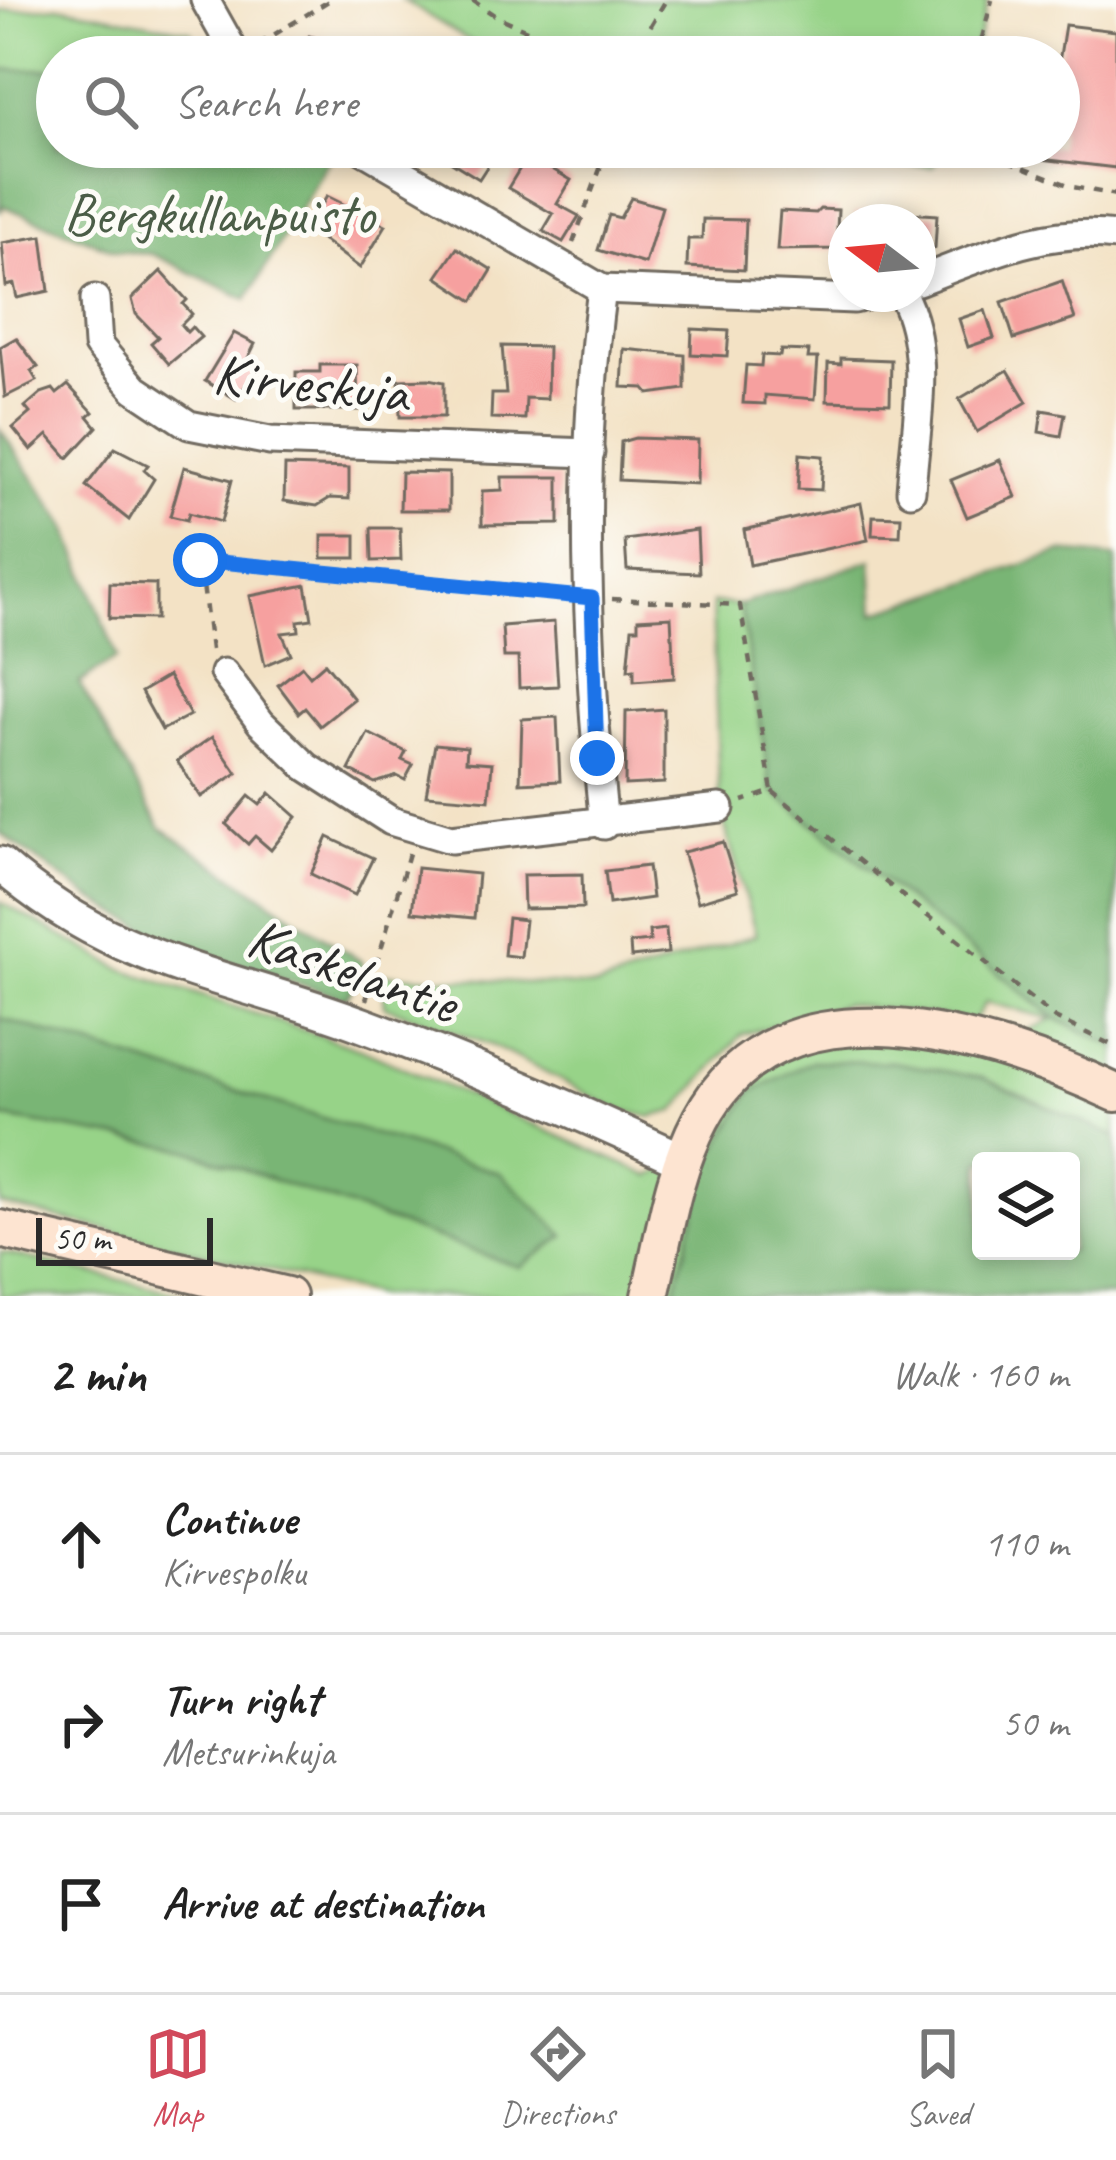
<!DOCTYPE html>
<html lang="en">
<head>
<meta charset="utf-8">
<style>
	:root { --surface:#fff; --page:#f2f2f2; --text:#222; --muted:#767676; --line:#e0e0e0; --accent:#d1495b }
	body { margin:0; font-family:Caveat,sans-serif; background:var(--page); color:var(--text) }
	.controls { position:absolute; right:36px; bottom:36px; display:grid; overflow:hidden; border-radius:12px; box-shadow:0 6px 18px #0003 }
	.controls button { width:108px; height:108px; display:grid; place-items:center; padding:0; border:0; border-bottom:3px solid var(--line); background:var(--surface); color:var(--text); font:60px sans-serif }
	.compass { position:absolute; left:828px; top:204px; width:108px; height:108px; border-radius:50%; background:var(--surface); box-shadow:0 6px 18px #0003; rotate:286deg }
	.scale { position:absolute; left:36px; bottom:30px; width:177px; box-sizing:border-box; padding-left:12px; border:6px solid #2b2b2b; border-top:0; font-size:33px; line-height:42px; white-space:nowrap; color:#2b2b2b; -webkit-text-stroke:9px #fdfcf7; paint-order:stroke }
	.stop { position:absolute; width:36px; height:36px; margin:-27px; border:9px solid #1a73e8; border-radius:50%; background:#fff }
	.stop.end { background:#1a73e8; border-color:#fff; box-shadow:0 3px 12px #0008 }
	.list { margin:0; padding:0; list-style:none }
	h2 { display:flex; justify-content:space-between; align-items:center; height:156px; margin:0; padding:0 48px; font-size:51px }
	h2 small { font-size:39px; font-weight:400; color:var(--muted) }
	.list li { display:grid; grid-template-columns:78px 1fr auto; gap:36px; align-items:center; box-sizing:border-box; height:180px; padding:0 48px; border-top:3px solid var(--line) }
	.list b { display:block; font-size:45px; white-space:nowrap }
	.list p { margin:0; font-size:39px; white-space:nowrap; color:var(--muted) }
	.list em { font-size:39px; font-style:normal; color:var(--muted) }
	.icon { flex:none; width:66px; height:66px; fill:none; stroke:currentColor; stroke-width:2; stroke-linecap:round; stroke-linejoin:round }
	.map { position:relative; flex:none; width:1116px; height:1296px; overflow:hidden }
	.search { position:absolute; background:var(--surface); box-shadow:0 6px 18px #0003; left:36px; right:36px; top:36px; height:132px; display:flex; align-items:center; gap:30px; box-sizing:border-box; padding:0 42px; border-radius:66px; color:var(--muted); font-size:45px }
	.sheet { height:696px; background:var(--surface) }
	nav { display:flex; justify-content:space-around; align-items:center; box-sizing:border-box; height:168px; border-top:3px solid var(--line); background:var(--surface); font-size:33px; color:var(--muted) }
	nav a { display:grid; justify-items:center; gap:6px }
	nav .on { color:var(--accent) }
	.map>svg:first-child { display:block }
	.green { fill:#97d388; stroke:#617f5a; stroke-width:3 }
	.forest { fill:#79b574; stroke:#527050; stroke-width:3; fill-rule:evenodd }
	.building { fill:#f6a09f }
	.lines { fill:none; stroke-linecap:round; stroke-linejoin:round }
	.minor-casing { stroke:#716b61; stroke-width:33 }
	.tertiary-casing { stroke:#716b61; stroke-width:39 }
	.secondary-casing { stroke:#716b61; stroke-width:42 }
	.path { stroke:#716b61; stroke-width:4.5; stroke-dasharray:9 9; stroke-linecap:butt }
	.minor { stroke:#fff; stroke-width:27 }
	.tertiary { stroke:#fff; stroke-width:33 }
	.secondary { stroke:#fde4d1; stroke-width:36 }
	.route { stroke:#1a73e8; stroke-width:15 }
	.labels { text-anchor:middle; stroke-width:10; stroke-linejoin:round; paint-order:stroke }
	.park-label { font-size:57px; fill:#4b5d47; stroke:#fdfcf7 }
	.street-label { font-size:57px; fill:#2b2b2b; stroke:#fdfcf7 }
</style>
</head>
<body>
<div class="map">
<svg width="1116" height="1296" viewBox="0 0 1116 1296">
	<rect width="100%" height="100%" fill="#fdfcf7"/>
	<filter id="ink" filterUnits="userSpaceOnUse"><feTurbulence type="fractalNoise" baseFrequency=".00833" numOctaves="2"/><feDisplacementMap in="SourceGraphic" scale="24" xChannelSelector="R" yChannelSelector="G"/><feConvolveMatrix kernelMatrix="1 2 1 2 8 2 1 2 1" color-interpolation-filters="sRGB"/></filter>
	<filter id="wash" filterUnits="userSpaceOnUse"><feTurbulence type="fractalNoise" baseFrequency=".004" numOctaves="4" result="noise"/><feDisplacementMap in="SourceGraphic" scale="48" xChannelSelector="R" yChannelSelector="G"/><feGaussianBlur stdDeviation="2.7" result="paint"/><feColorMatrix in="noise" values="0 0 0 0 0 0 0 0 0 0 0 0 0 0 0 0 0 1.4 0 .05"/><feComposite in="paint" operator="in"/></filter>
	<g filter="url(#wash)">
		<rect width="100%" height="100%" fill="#f3e2c5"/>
		<g class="green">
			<path d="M403 0H988L973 57H496Z"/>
			<path d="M58 6 190 31 207 57H57V69L0 70V11Z"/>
			<path d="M642 147H945L932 167Z"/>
			<path d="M712 603 740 605 772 791 1055 1018 1116 1047V1137L982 1078 676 1288 685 1296H377L0 1204V1117L186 1149 519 1267 500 1173 0 1018V902L122 969 363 1050 651 1176 682 1160 702 1116 813 1033 993 1047 1053 1019 986 1002 974 1021 845 1004 741 1035 675 1111 651 1117 617 1109 493 1046 385 1006 382 974 596 987 756 935 720 808Z"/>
			<path d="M0 1252 190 1296H0Z"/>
		</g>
		<g class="forest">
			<path d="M57 69V147H320L332 155 247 299 152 254 117 251 3 206 0 212V70Z"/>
			<path d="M0 429 67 527 117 658 79 683 161 828 362 962V973L346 998 185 950 92 899 0 833Z"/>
			<path d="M1062 552 1116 557V1047L1055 1018 772 791 740 605 872 560 875 613Z"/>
			<path d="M0 1018 500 1173 565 1236 519 1267 186 1149 0 1117Z"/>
			<path d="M812 1061 893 1062 982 1078 1116 1137V1296H685L675 1289 709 1162 751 1092ZM981 1161H1071V1251H981Z"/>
		</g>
		<g id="blocks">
			<g class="building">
				<path d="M1065 25 1116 31V168L1041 159 1043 147H1059V62Z"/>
				<path d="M309 36 322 39 352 57H296Z"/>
				<path d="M448 147H490L497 151 479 179 442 156Z"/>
				<path d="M528 155 571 180 557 204 579 216 563 242 543 231 553 214 508 188Z"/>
				<path d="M327 196 386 225 360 268 308 229Z"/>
				<path d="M631 198 662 207 645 264 598 250 609 215 620 218Z"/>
				<path d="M820 209 838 210 836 249 777 250 780 211 816 213Z"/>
				<path d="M877 211 937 215 935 248 918 247V222H855V213Z"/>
				<path d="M703 219 746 220 744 270 687 267 688 239H702Z"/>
				<path d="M42 236 49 291 17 298 14 284 6 286 2 243Z"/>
				<path d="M457 248 492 270 473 301 437 277Z"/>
				<path d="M161 271 187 300 183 304 192 314 181 325 187 332 192 327 201 337 169 364 151 343 158 337 136 314 132 299Z"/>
				<path d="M1062 281 1075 319 1014 339 1002 302Z"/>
				<path d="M985 310 994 338 968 347 959 319Z"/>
				<path d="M692 329 729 331 727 356 691 354Z"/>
				<path d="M234 333 255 344 248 358 261 365 236 399 205 381Z"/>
				<path d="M16 338 38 367 31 371 37 381 5 397 0 347Z"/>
				<path d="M502 346 548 347 547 399 526 398 525 419 491 418 492 394H506Z"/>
				<path d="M624 349 685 355V389L649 394 644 388 622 387Z"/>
				<path d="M781 350 809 351 808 358H818L815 399 765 395V404L743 403 746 365 761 366 762 355 780 356Z"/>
				<path d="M841 358 891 360 890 403 827 401 828 363 841 364Z"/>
				<path d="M320 365H357L358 410H296V372H320Z"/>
				<path d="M1008 370 1027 402 977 432 959 399Z"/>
				<path d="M429 379 444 382V417H400L399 380Z"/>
				<path d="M68 385 93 412 88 416 97 427 68 458 48 435 31 450 13 428 30 413 25 407 41 393 53 389 57 394Z"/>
				<path d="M1042 410 1065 414 1061 436 1039 432Z"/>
				<path d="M635 438 698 440 697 484 619 480 621 442Z"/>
				<path d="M115 448 148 465 144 470 154 479 129 520 86 486Z"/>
				<path d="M800 454 823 456 821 490 798 489Z"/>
				<path d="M1000 460 1016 497 967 517 951 480Z"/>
				<path d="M285 466 349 468V499L330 498 317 506 284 501Z"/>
				<path d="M184 467 232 480 221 522 189 513 187 520 170 516Z"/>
				<path d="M401 472 449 473V510H400Z"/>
				<path d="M502 477H559V524L482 525V491L502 490Z"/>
				<path d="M861 503 868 540 750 565 744 530Z"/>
				<path d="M873 516 901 517 900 536 872 535Z"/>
				<path d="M371 528H400L401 560 372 561Z"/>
				<path d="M697 530 699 573 627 570 625 540Z"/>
				<rect x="322" y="535" width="34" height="23"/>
				<path d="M110 583 156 584V619L109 618Z"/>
				<path d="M306 585 312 619 298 621 299 631 282 633 291 654 265 665 250 596Z"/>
				<path d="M671 617 674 678 634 681V669L628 670 632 628H638V619Z"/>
				<path d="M554 622 558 686 519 688 518 657H504L502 626Z"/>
				<path d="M325 663 354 699 320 726 305 708 299 713 278 685 302 666 310 676Z"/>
				<path d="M168 676 190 715 162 730 141 692Z"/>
				<path d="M664 709V783L625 785 626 712Z"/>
				<path d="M557 717 560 781 520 783 522 719Z"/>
				<path d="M368 733 406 752 402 760 413 765 405 780 397 776 375 783 349 770Z"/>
				<path d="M212 737 237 773 201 797 177 761Z"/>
				<path d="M435 744 467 747 466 761 492 763 489 800 426 795Z"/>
				<path d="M270 793 297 817 271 850 255 836 248 844 226 824 249 796 260 805Z"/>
				<path d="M328 837 373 858 355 895 311 874Z"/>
				<path d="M723 842 738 890 698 902 683 852Z"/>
				<path d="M648 866 652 898 609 904 605 871Z"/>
				<path d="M417 868 478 874 474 918 412 912Z"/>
				<path d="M582 874 583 908 524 909 523 875Z"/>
				<path d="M508 918 525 920 521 957 504 955Z"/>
				<path d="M666 929 668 953 631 957 630 943 650 941 649 931Z"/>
			</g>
		</g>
	</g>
	<g filter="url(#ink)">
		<use href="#blocks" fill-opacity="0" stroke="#716b61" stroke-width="3"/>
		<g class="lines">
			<g class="minor-casing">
				<g id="minor">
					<path d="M205 0 237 57"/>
					<path d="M358 147 602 289 854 299 875 294"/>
					<path d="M918 281C984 256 1044 227 1116 236"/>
					<path d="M602 289C579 459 586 654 604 825"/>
					<path d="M902 294C933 352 915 427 911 491"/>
					<path d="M95 299 98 345 135 389 189 425 270 441 590 453"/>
					<path d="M224 673 261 723 307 767 391 821 451 839 720 808"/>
				</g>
			</g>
			<g class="tertiary-casing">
				<path id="tertiary" d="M0 864C114 965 228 974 363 1025 471 1065 577 1111 682 1160"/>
			</g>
			<g class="secondary-casing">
				<g id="secondary">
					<path d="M0 1229 287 1296"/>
					<path d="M650 1296C664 1237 672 1173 701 1119 781 967 995 1036 1116 1093"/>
				</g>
			</g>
			<g class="path">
				<path d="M472 0 497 17 589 57"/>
				<path d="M259 44 330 0"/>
				<path d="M632 57 666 0"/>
				<path d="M977 57 992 0"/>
				<path d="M321 147 336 158"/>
				<path d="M974 147 1073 187 1116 195"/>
				<path d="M573 243 608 147"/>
				<path d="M612 599 740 605 772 791 743 801"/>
				<path d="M211 650 200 560 564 596"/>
				<path d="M772 791 1055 1018 1116 1047"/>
				<path d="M366 1000 410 850"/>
			</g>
			<use href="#minor" class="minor"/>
			<use href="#tertiary" class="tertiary"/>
			<use href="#secondary" class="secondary"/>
		</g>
	</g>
	<g class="lines" filter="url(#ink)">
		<path class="route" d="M200 560 592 598 597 758"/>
	</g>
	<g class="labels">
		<g class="park-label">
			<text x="219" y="233">Bergkullanpuisto</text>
		</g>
		<g class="street-label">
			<text transform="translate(311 382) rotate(6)" y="20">Kirveskuja</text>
			<text transform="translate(353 969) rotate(19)" y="20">Kaskelantie</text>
		</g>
	</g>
</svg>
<div class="controls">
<button><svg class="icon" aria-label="layers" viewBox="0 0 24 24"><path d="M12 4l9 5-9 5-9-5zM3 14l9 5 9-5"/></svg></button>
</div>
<svg class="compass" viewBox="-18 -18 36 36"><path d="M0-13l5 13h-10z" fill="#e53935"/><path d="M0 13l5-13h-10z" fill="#767676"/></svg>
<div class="scale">50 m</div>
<div class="stop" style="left:200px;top:560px"></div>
<div class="stop end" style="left:597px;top:758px"></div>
<div class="search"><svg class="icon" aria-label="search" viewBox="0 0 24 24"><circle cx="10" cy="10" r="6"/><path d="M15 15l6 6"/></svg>Search here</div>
</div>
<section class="sheet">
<h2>2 min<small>Walk · 160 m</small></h2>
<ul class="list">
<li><svg class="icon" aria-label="ahead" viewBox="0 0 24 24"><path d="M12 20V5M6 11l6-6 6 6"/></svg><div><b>Continue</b><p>Kirvespolku</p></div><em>110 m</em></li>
<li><svg class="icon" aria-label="right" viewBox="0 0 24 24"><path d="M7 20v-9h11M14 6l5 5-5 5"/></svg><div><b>Turn right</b><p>Metsurinkuja</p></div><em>50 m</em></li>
<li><svg class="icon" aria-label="arrive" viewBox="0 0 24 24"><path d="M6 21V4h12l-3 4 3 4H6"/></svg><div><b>Arrive at destination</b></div></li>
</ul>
</section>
<nav>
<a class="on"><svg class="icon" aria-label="map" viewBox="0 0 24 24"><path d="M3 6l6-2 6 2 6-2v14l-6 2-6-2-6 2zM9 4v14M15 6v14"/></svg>Map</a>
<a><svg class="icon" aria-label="directions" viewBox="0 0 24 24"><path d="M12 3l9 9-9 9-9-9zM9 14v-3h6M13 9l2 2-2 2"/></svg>Directions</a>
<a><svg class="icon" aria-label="saved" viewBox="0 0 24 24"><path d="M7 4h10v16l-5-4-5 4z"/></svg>Saved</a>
</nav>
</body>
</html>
